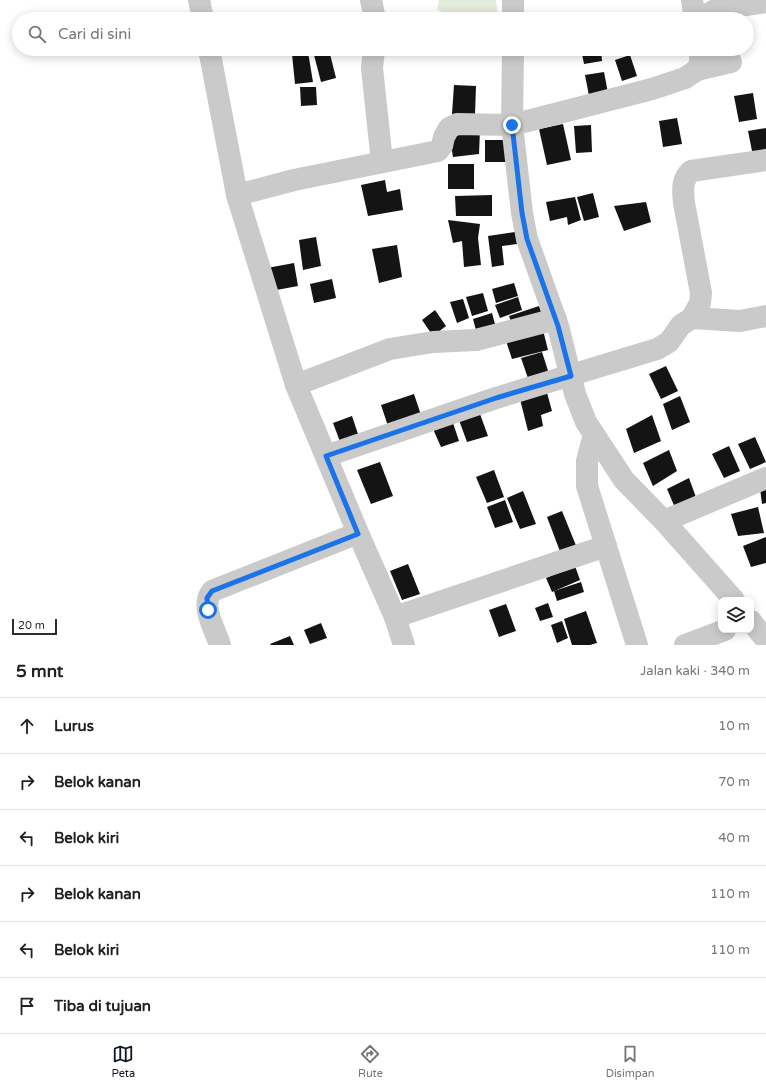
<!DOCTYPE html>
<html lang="id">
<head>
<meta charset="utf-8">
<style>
	:root { --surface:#fff; --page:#f2f2f2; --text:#202124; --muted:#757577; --line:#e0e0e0; --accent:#111827 }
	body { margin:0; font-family:"Varela Round",sans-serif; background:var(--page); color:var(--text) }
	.controls { position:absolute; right:12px; bottom:12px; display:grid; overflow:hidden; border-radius:8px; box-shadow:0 2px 10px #0003 }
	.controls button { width:36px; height:36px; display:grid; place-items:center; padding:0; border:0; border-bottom:1px solid var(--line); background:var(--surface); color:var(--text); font:20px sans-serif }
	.scale { position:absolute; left:12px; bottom:10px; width:45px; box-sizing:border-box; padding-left:4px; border:2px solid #2d2d2d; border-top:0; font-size:11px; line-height:14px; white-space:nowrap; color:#2d2d2d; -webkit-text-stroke:3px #fff; paint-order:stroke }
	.stop { position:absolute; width:12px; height:12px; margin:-9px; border:3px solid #1a73e8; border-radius:50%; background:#fff }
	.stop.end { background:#1a73e8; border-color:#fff; box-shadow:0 1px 4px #0008 }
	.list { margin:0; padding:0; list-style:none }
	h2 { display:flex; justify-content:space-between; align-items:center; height:52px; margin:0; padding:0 16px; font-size:17px }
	h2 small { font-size:13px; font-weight:400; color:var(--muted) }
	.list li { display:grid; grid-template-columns:26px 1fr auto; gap:12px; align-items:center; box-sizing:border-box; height:56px; padding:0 16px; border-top:1px solid var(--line) }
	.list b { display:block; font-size:15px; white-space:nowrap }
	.list em { font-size:13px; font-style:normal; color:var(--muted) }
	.icon { flex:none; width:22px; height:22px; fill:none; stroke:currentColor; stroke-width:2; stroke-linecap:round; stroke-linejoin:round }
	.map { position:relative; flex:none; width:766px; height:645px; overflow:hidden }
	.search { position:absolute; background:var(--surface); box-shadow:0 2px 10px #0003; left:12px; right:12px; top:12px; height:44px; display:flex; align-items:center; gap:10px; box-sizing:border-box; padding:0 14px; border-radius:22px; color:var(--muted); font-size:15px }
	.sheet { height:388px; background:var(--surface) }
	nav { display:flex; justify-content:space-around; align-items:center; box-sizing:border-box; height:56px; border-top:1px solid var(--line); background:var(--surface); font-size:11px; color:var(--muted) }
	nav a { display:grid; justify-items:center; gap:2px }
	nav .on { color:var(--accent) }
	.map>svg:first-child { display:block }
	.green { fill:#e3ebdb }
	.building { fill:#141414 }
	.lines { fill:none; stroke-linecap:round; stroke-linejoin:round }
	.minor { stroke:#cacaca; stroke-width:22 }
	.route { stroke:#1a73e8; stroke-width:5 }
</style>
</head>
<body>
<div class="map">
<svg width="766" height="645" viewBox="0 0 766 645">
	<rect width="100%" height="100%" fill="#fff"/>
	<path class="green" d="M439 0H496L498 17 465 19 437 10Z"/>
	<g class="building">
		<path d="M596 15 597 19H578L577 17Z"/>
		<path d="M581 49H601L602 61 584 64Z"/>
		<path d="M329 50 336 78 321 82 314 55Z"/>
		<path d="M308 52 313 82 295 84 292 54Z"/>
		<path d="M630 55 637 76 622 81 615 60Z"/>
		<path d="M604 72 609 98 590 101 585 75Z"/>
		<path d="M454 85 476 86 475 115 452 114Z"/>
		<path d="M300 87H316L317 105 301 106Z"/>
		<path d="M753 93 757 119 739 122 734 96Z"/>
		<path d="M677 118 682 144 663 147 659 121Z"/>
		<path d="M563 124 571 160 547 165 539 129Z"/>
		<path d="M591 125 592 152 576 153 574 126Z"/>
		<path d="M766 128V154L753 156 748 131Z"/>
		<path d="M480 130 479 154 453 157 449 133Z"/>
		<rect x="485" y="140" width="28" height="22"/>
		<rect x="448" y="164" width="26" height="25"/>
		<path d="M385 180 387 192 400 189 403 210 368 216 361 185Z"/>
		<path d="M593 193 599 217 584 221 577 197Z"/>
		<path d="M492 195V216H456L455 196Z"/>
		<path d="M575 197 581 220 568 225 567 217 550 221 546 202Z"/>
		<path d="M646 202 651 222 624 231 614 206Z"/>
		<path d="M448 220 480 224 478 238 481 265 464 267 462 241 453 243Z"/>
		<path d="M515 232 517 244 502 246 504 265 492 267 488 236Z"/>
		<path d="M316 237 321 266 303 270 299 240Z"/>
		<path d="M397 245 402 277 379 283 372 249Z"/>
		<path d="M294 263 298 286 271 291 267 268Z"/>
		<path d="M332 279 336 298 314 303 310 284Z"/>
		<path d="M514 283 518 296 496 303 492 289Z"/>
		<path d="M483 293 488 311 472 316 466 297Z"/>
		<path d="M518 297 522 310 500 318 495 305Z"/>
		<path d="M463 299 469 318 457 323 450 302Z"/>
		<path d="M539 306 543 318 513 327 509 316Z"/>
		<path d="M435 310 446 326 433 336 422 320Z"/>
		<path d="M492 313 496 328 477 334 473 319Z"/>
		<path d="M543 330 548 350 512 359 505 338Z"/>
		<path d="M542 352 550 377 530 384 521 358Z"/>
		<path d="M666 366 678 391 661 399 649 374Z"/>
		<path d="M546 389 552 411 541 415 543 426 528 431 520 399Z"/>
		<path d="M414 394 422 418 389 429 381 405Z"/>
		<path d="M680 396 690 422 672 430 663 404Z"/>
		<path d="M480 414 488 436 467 442 459 420Z"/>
		<path d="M652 415 661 441 634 453 626 429Z"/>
		<path d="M352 416 360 440 342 447 333 423Z"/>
		<path d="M453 423 459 441 441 447 433 429Z"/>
		<path d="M755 437 766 462 750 469 738 444Z"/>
		<path d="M729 446 740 471 724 478 712 454Z"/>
		<path d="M669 450 677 471 653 486 643 463Z"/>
		<path d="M380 462 393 496 371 504 357 470Z"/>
		<path d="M494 470 504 497 487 503 476 477Z"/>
		<path d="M689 478 697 500 676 510 667 489Z"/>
		<path d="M766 487V503L762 504 760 488Z"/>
		<path d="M523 491 536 524 520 529 507 498Z"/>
		<path d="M505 500 513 522 495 528 487 507Z"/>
		<path d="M758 507 764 533 738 536 731 514Z"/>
		<path d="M562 511 577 548 561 554 547 517Z"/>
		<path d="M766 537V563L751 567 743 546Z"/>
		<path d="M408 564 420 594 402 600 390 571Z"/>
		<path d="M575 566 580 580 552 592 546 578Z"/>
		<path d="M581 582 584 592 557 601 554 591Z"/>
		<path d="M548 603 553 617 540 621 535 608Z"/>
		<path d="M506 604 516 631 499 637 489 610Z"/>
		<path d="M586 611 597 643 590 645H572L564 619Z"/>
		<path d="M562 621 568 638 557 643 551 625Z"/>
		<path d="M321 623 327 638 310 644 304 630Z"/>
		<path d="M290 636 294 645H271L270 644Z"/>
	</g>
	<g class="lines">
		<g class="minor">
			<path d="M199 0 203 19"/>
			<path d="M371 0 375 19"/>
			<path d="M513 0V19"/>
			<path d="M692 0 695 19"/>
			<path d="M699 19 715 10 766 2"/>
			<path d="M209 49 237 195 296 385 358 533 212 591C200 606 215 629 220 645"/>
			<path d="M374 49 372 68 382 162"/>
			<path d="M513 49 512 125 522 213 527 239 558 326 575 394 586 422 624 480 664 521 734 600"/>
			<path d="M697 70 731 62"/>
			<path d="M237 195 294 180 438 151 442 146 444 137 449 128 457 124 512 125 652 89 685 78 697 70 700 62V49"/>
			<path d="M692 318 700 303 701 293 684 203C683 191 681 180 691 171L766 160"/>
			<path d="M296 385 390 349 433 342 476 340 556 319"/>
			<path d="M594 434 587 461V486L637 645"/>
			<path d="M326 456 496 398 657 349 669 342 681 325 692 318 740 321 766 316"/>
			<path d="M664 521 766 478"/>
			<path d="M358 533 395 617 404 645"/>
			<path d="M395 617 606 546"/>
			<path d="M751 621 766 640"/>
			<path d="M685 645 725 630"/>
		</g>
	</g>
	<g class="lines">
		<path class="route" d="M208 610 207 598 212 591 358 534 326 456 496 398 571 376 558 326 527 239 522 213 512 125"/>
	</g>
</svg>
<div class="controls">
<button><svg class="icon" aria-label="layers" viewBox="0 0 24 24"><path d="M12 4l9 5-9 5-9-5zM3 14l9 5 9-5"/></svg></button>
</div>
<div class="scale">20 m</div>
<div class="stop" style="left:208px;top:610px"></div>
<div class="stop end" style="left:512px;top:125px"></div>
<div class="search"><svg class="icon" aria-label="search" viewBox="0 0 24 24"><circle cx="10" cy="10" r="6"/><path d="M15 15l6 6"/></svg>Cari di sini</div>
</div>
<section class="sheet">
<h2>5 mnt<small>Jalan kaki · 340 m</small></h2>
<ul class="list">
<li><svg class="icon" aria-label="ahead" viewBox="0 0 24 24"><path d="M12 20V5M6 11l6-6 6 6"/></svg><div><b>Lurus</b></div><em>10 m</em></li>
<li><svg class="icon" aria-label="right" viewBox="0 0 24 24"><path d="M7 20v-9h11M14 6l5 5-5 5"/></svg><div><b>Belok kanan</b></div><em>70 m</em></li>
<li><svg class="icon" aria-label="left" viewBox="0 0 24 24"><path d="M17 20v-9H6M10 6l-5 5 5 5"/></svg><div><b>Belok kiri</b></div><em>40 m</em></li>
<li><svg class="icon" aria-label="right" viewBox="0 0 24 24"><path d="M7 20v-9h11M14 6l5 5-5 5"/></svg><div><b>Belok kanan</b></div><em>110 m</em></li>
<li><svg class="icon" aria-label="left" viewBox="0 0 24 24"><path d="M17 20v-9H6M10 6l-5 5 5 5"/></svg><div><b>Belok kiri</b></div><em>110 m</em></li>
<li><svg class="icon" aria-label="arrive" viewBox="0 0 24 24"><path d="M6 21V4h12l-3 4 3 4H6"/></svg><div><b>Tiba di tujuan</b></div></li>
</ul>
</section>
<nav>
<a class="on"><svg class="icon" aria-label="map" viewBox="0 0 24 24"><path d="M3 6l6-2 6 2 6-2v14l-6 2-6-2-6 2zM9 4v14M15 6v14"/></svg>Peta</a>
<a><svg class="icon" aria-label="directions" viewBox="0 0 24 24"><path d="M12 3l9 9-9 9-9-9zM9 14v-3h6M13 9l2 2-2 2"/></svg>Rute</a>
<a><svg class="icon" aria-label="saved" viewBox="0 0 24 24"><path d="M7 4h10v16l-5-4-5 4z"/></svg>Disimpan</a>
</nav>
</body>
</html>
